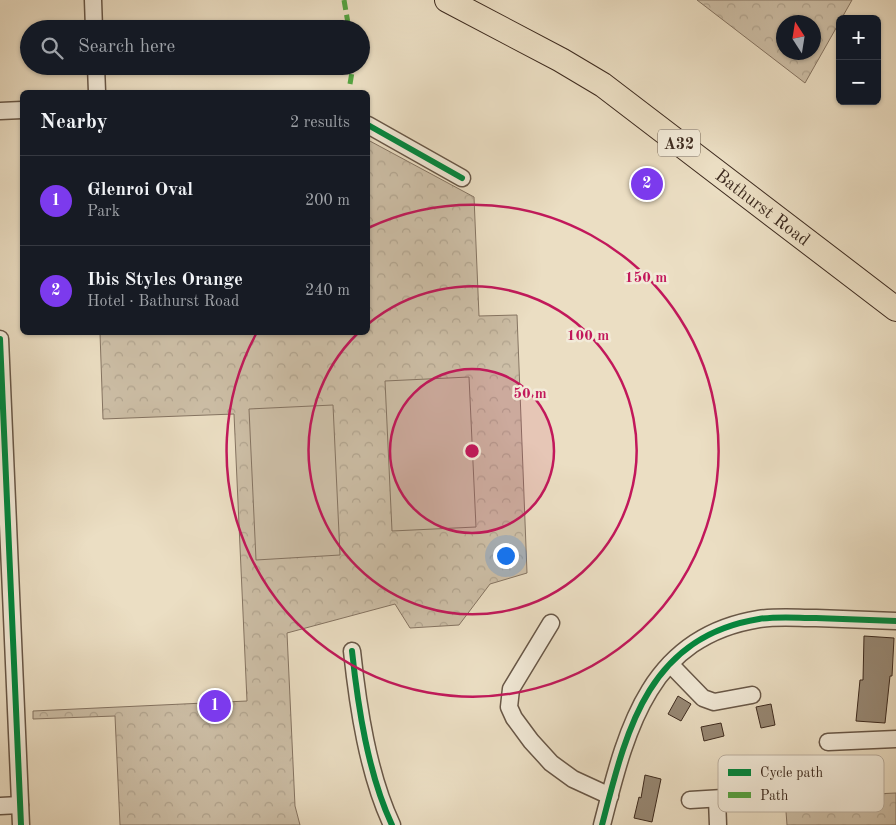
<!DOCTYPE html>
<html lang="en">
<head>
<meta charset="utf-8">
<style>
	:root { --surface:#171b24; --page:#20242c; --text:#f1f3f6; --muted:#9ea1a6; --line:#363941; --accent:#7c3aed }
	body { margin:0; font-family:"Old Standard TT",serif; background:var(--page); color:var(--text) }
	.controls { position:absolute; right:15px; top:15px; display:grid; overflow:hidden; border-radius:8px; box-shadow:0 1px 4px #0004 }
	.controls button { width:45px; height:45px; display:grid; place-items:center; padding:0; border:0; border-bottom:1px solid var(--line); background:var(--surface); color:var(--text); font:25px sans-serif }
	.compass { position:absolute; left:776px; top:15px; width:45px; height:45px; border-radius:50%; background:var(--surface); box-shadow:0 1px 4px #0004; rotate:348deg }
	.you { position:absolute; left:505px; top:555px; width:18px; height:18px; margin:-12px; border:4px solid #fff; border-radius:50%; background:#1a73e8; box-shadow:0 0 0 8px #1a73e833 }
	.badge { display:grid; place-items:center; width:32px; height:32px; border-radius:50%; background:var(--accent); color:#fff; font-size:16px; font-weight:700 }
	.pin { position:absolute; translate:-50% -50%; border:2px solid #fff; box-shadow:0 1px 5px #0006 }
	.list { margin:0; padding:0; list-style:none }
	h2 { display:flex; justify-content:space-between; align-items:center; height:65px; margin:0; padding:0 20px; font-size:21px }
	h2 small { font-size:16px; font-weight:400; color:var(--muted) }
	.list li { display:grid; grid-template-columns:32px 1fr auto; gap:15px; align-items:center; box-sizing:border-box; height:90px; padding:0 20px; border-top:1px solid var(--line) }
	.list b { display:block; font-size:19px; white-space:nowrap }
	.list p { margin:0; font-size:16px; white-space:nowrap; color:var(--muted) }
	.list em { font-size:16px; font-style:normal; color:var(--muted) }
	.icon { flex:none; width:28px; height:28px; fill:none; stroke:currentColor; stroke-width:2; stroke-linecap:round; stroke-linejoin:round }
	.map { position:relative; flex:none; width:896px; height:825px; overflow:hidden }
	.search { position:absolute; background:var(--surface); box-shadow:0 1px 4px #0004; left:20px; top:20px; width:350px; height:55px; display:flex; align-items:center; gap:12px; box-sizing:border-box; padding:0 18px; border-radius:28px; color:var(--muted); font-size:19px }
	.panel { position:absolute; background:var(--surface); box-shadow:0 1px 4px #0004; left:20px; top:90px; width:350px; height:245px; border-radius:8px }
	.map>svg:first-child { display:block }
	.park { fill:url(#park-crowns); stroke:#857462; fill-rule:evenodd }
	.pitch { fill:#cdbfa7; stroke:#857462 }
	.building { fill:#978874; stroke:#3d2a1e }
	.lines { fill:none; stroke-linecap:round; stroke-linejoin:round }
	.minor-casing { stroke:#685747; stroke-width:19 }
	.highway-casing { stroke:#3d2a1e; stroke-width:26 }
	.minor { stroke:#f2ead8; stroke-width:16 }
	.highway { stroke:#ebdec3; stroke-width:24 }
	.quiet { stroke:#54a441; stroke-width:5; stroke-dasharray:10 5; stroke-linecap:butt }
	.cycleway-casing { stroke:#f2ead8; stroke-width:9 }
	.cycleway { stroke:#00873e; stroke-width:6 }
	.ring { fill:none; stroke:#c2185b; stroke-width:2.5 }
	.labels { text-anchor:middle; stroke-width:5; stroke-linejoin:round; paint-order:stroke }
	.shield { fill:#f2ead8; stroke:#736456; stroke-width:1 }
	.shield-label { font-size:16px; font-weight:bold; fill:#3d2a1e }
	.street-label { font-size:18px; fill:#3d2a1e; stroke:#f2ead8 }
	.key { fill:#f2ead8; stroke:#bcb0a0; stroke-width:1 }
	.key-label { font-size:14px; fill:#3d2a1e }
	.centre { fill:#c2185b; stroke:#f2ead8; stroke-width:2.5 }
	.ring-label { font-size:15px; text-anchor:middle; font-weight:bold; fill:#c2185b; stroke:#f2ead8; stroke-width:5; stroke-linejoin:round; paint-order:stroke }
</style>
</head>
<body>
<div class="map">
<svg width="896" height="825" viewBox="0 0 896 825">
	<defs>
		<pattern id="park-crowns" width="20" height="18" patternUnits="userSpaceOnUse" patternTransform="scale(1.25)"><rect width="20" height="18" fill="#cdbfa7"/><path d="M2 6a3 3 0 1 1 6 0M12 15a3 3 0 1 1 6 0" fill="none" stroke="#b1a48f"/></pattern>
	</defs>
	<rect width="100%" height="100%" fill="#ebdec3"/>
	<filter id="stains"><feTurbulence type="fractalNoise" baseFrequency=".004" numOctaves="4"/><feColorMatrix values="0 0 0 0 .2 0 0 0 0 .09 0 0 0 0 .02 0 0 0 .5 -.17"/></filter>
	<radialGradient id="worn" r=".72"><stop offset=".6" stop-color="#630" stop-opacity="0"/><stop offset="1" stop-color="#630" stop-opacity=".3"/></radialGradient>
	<g class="park">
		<path d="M697 0H852L805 83ZM814 22V52H784V22Z"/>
		<path d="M368 140 474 197 479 316 517 315 527 573 490 584 459 625 410 628 395 604 287 633 295 806 300 825H120L115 716 33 719V711L247 701 234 414 103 419 100 333 368 332Z"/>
		<path d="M896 793V825H787L785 798Z"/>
	</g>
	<g class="pitch">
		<path d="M469 377 476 527 392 531 385 381Z"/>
		<path d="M333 405 340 555 256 560 249 409Z"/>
	</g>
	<g class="building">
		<path d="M864 636 894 638 892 676H890L885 723 856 721 860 680H863Z"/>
		<path d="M678 696 691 704 681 721 668 714Z"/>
		<path d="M771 704 775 725 761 728 756 707Z"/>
		<path d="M721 723 724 736 704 741 701 727Z"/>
		<path d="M645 775 661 779 652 822 634 818 639 797 641 798Z"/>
	</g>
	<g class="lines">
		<g class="minor-casing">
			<g id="minor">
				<path d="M93 0 94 29"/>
				<path d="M96 66 97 92"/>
				<path d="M0 111 22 110"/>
				<path d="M368 125 462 178"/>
				<path d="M0 339 21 825"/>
				<path d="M551 623 511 689 509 707 514 718 531 741 551 763 573 779 610 796"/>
				<path d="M352 651C358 707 368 774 392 825"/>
				<path d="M670 664 703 698 714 702 752 695"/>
				<path d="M828 742 896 739"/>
				<path d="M717 799 718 825"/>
				<path d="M690 800 739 797"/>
				<path d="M0 806 20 805"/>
				<path d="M602 825C626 732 647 637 759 619 778 616 797 618 816 618 843 619 869 620 896 621"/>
			</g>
		</g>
		<g class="highway-casing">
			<g id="highway">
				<path id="s1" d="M447 0 561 60 603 85 896 309"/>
			</g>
		</g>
		<use href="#minor" class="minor"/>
		<use href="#highway" class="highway"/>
		<g class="quiet">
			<path d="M344 0 349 29"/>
			<path d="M350 84 353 66"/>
		</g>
		<g class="cycleway-casing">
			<g id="cycleway">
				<path d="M368 125 462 178"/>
				<path d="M0 339 21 825"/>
				<path d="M352 651C358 707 368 774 392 825"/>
				<path d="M602 825C626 732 647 637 759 619 778 616 797 618 816 618 843 619 869 620 896 621"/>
			</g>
		</g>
		<use href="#cycleway" class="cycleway"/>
	</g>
	<circle cx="472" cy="451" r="82" fill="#c2185b" fill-opacity=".12"/>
	<g class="ring">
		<circle cx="472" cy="451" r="82"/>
		<path d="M368 324A164 164 0 1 1 358 333"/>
		<path d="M368 228A246 246 0 1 1 256 334"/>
	</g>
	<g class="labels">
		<rect class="shield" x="658" y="129.5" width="42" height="27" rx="4"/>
		<g class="shield-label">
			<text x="679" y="149">A32</text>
		</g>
		<g class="street-label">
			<text dy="6" stroke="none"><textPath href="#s1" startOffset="379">Bathurst Road</textPath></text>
		</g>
	</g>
	<rect x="718" y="755" width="166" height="57" rx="8" class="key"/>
	<rect x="728" y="769" width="23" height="7" fill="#00873e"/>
	<rect x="728" y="792" width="23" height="6" fill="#54a441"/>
	<g class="key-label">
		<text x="760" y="777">Cycle path</text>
		<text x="760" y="800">Path</text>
	</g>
	<circle cx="472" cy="451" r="8" class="centre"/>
	<g class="ring-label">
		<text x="646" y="282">150 m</text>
		<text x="588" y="340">100 m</text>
		<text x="530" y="398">50 m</text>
	</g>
	<rect width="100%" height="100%" filter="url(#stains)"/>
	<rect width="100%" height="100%" fill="url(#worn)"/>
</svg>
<div class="controls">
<button>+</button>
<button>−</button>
</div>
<svg class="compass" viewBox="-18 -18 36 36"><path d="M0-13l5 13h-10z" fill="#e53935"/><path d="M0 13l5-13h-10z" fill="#9ea1a6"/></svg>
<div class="you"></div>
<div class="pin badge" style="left:215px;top:706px">1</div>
<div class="pin badge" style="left:647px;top:184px">2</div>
<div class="search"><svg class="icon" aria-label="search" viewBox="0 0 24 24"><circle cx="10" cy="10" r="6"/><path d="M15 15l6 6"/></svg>Search here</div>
<section class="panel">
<h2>Nearby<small>2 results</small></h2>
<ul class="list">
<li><span class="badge">1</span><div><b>Glenroi Oval</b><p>Park</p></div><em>200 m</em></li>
<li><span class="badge">2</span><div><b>Ibis Styles Orange</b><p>Hotel · Bathurst Road</p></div><em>240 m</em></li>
</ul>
</section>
</div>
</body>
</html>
